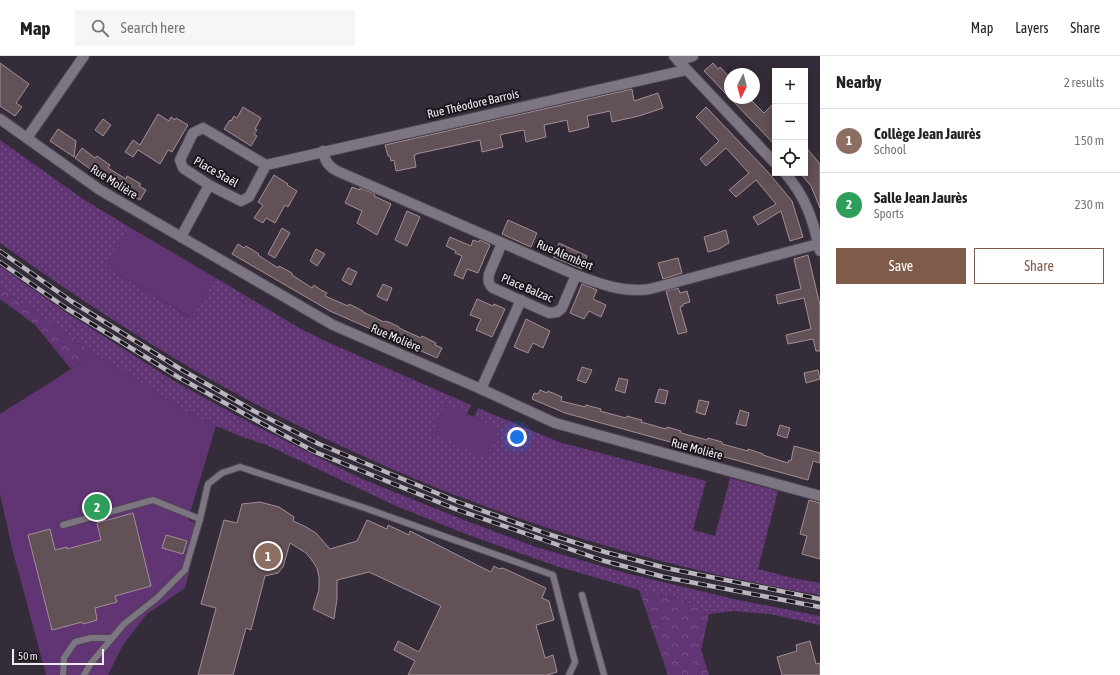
<!DOCTYPE html>
<html lang="en">
<head>
<meta charset="utf-8">
<style>
	:root { --surface:#fff; --page:#f6f6f6; --text:#222; --muted:#767676; --line:#e0e0e0; --accent:#7f5c4a }
	body { margin:0; font-family:"Asap Condensed",sans-serif; background:var(--page); color:var(--text) }
	.controls { position:absolute; right:12px; top:12px; display:grid; overflow:hidden; border-radius:0px; box-shadow:0 2px 10px #0003 }
	.controls button { width:36px; height:36px; display:grid; place-items:center; padding:0; border:0; border-bottom:1px solid var(--line); background:var(--surface); color:var(--text); font:20px sans-serif }
	.compass { position:absolute; left:724px; top:12px; width:36px; height:36px; border-radius:50%; background:var(--surface); box-shadow:0 2px 10px #0003; rotate:186deg }
	.scale { position:absolute; left:12px; bottom:10px; width:92px; box-sizing:border-box; padding-left:4px; border:2px solid #f1ecf4; border-top:0; font-size:11px; line-height:14px; white-space:nowrap; color:#f1ecf4; -webkit-text-stroke:3px #1a161c; paint-order:stroke }
	.you { position:absolute; left:517px; top:381px; width:14px; height:14px; margin:-10px; border:3px solid #fff; border-radius:50%; background:#1a73e8; box-shadow:0 0 0 6px #1a73e833 }
	.badge { display:grid; place-items:center; width:26px; height:26px; border-radius:50%; background:var(--accent); color:#fff; font-size:13px; font-weight:700 }
	.pin { position:absolute; translate:-50% -50%; border:2px solid #fff; box-shadow:0 1px 4px #0006 }
	.list { margin:0; padding:0; list-style:none }
	h2 { display:flex; justify-content:space-between; align-items:center; height:52px; margin:0; padding:0 16px; font-size:17px }
	h2 small { font-size:13px; font-weight:400; color:var(--muted) }
	.list li { display:grid; grid-template-columns:26px 1fr auto; gap:12px; align-items:center; box-sizing:border-box; height:64px; padding:0 16px; border-top:1px solid var(--line) }
	.list b { display:block; font-size:15px; white-space:nowrap }
	.list p { margin:0; font-size:13px; white-space:nowrap; color:var(--muted) }
	.list em { font-size:13px; font-style:normal; color:var(--muted) }
	.actions { display:flex; gap:8px; padding:12px 16px }
	.actions a { flex:1; padding:9px 0; border:1px solid var(--accent); border-radius:0px; text-align:center; font-size:14px; color:var(--accent) }
	.actions .main { background:var(--accent); color:#fff }
	.icon { flex:none; width:22px; height:22px; fill:none; stroke:currentColor; stroke-width:2; stroke-linecap:round; stroke-linejoin:round }
	.map { position:relative; flex:none; width:820px; height:619px; overflow:hidden }
	header { display:flex; align-items:center; gap:24px; box-sizing:border-box; height:56px; padding:0 20px; background:var(--surface); border-bottom:1px solid var(--line) }
	header strong { font-size:19px }
	nav { display:flex; gap:22px; margin-inline-start:auto; font-size:14px }
	.search { width:280px; height:36px; background:var(--page); display:flex; align-items:center; gap:10px; box-sizing:border-box; padding:0 14px; border-radius:0px; color:var(--muted); font-size:15px }
	main { display:flex }
	aside { flex:1; background:var(--surface) }
	.map>svg:first-child { display:block }
	.grass { fill:url(#grass-dots) }
	.forest { fill:url(#forest-crowns) }
	.park { fill:#613573 }
	.building { fill:#625156; stroke:#a28f95 }
	.lines { fill:none; stroke-linecap:round; stroke-linejoin:round }
	.service-casing { stroke:#4f4852; stroke-width:8 }
	.minor-casing { stroke:#4f4852; stroke-width:12 }
	.service { stroke:#7e7583; stroke-width:6 }
	.minor { stroke:#7e7583; stroke-width:10 }
	.rail-casing { stroke:#bbb5be; stroke-width:4.5 }
	.rail { stroke:#1a161c; stroke-width:3; stroke-dasharray:9; stroke-linecap:butt }
	.labels { text-anchor:middle; stroke-width:4; stroke-linejoin:round; paint-order:stroke }
	.street-label { font-size:12px; fill:#f1ecf4; stroke:#1a161c }
</style>
</head>
<body>
<header>
<strong>Map</strong>
<div class="search"><svg class="icon" aria-label="search" viewBox="0 0 24 24"><circle cx="10" cy="10" r="6"/><path d="M15 15l6 6"/></svg>Search here</div>
<nav><a>Map</a><a>Layers</a><a>Share</a></nav>
</header>
<main>
<div class="map">
<svg width="820" height="619" viewBox="0 0 820 619">
	<defs>
		<pattern id="grass-dots" width="8" height="8" patternUnits="userSpaceOnUse"><rect width="8" height="8" fill="#613573"/><path d="M2 2h.1M6 6h.1" fill="none" stroke="#785288" stroke-width="1.8" stroke-linecap="round"/></pattern>
		<pattern id="forest-crowns" width="20" height="18" patternUnits="userSpaceOnUse"><rect width="20" height="18" fill="#613573"/><path d="M2 6a3 3 0 1 1 6 0M12 15a3 3 0 1 1 6 0" fill="none" stroke="#785288"/></pattern>
	</defs>
	<rect width="100%" height="100%" fill="#342c38"/>
	<g class="grass">
		<path d="M0 84 83 143 129 171 106 211 191 262 216 222 301 273 325 285 471 349 467 358 445 348 500 373 474 361 478 352 559 386 706 425 693 474 715 480 730 422 778 435 758 513 792 522 820 527V539C704 519 590 489 479 448 418 426 359 399 301 371 195 320 96 255 0 187Z"/>
		<path d="M0 210 64 255 174 325 258 371 362 423 464 464 536 491 625 517 734 543 820 560V569L770 558 733 555 709 558 681 543 639 534 556 510 471 480 396 450 269 390 240 380 216 370 186 355 95 298 0 232Z"/>
	</g>
	<g class="forest">
		<path d="M0 232 95 298 71 313 35 269 3 245 0 244Z"/>
		<path d="M639 534 681 543 709 558 701 594 709 619H668Z"/>
	</g>
	<g class="park">
		<path d="M129 171 216 222 192 262 106 211Z"/>
		<path d="M95 298 186 355 216 370 188 464 201 468 185 532 147 558 123 589 108 619H46L12 492 0 438V358Z"/>
		<path d="M445 348 500 373 487 402 432 378Z"/>
	</g>
	<g class="building">
		<path d="M0 7 29 28 16 47 22 51 15 60 0 50Z"/>
		<path d="M713 7 718 13 720 11 730 22V42L704 15Z"/>
		<path d="M632 33 634 45 658 37 663 52 639 60 612 66 610 55 587 60 589 71 569 76 567 64 563 65 544 69 546 81 526 86 524 74 504 78 500 79 503 91 482 96 480 84 416 98V99H414L416 111 396 115 394 104 391 105 390 100H388L385 89Z"/>
		<path d="M730 42H749L764 57 775 46V89Z"/>
		<path d="M243 51 261 62 255 73 257 74 254 78 257 80 251 90 224 73 230 64 231 65 234 60 237 62Z"/>
		<path d="M706 51 767 115 792 145 803 181 790 185 781 155 758 169 753 161 776 148 756 124 736 141 729 134 749 117 726 92 706 110 700 103 719 85 696 61Z"/>
		<path d="M158 58 169 65 171 61 175 64 176 62 188 69 172 96 168 94 160 108 138 94 133 101 125 96 133 84 140 89Z"/>
		<path d="M103 63 111 69 103 80 95 74Z"/>
		<path d="M58 73 76 85 74 101 50 85Z"/>
		<path d="M805 90 820 108V152L811 130 800 117H805Z"/>
		<path d="M82 92 95 102 97 100 110 109 108 112 126 123 127 120 141 128 139 130 146 134 140 144 108 126 75 102Z"/>
		<path d="M274 119 288 128 287 129 297 135 288 151 285 149 275 167 266 162 263 167 254 162 263 149 258 146Z"/>
		<path d="M352 131 360 134V132L375 138 374 140 391 148 377 179 357 167 362 155 345 147Z"/>
		<path d="M407 155 420 161 407 190 395 184Z"/>
		<path d="M508 164 537 177 531 191 502 178Z"/>
		<path d="M282 172 290 177 275 202 268 198Z"/>
		<path d="M726 174 729 187 719 193 708 196 704 181Z"/>
		<path d="M450 181 471 190 473 184 479 186 480 184 490 189 478 217 467 213 463 223 454 219 462 200 455 197 456 195 446 190Z"/>
		<path d="M559 187 587 200 582 213 553 201Z"/>
		<path d="M238 188 244 192 246 190 259 198 258 199 278 212 279 210 292 217V219L312 232 314 229 321 234 327 237 325 240 348 250 349 248 363 255V256L384 266 385 265 391 267 399 271V272L421 282 422 280 436 287 435 289 442 292 437 302 330 255 232 198Z"/>
		<path d="M316 193 325 198 317 210 310 205Z"/>
		<path d="M808 199 820 249V295H816L813 283 788 288 786 279 811 273 804 242 778 248 776 239 801 233 794 203Z"/>
		<path d="M678 202 682 217 663 223 658 207Z"/>
		<path d="M348 212 357 216 351 229 342 224Z"/>
		<path d="M383 228 392 232 387 245 377 240Z"/>
		<path d="M582 228 597 234 593 243 606 249 601 261 589 255 584 263 570 257Z"/>
		<path d="M678 232 680 237 687 235 690 246 683 248V250L680 251 687 276 678 278 666 235Z"/>
		<path d="M477 243 493 250 494 248 505 253 492 281 476 274 481 263 470 259Z"/>
		<path d="M526 263 550 275 543 292 533 287 528 297 514 291Z"/>
		<path d="M582 311 592 314 586 327 577 324Z"/>
		<path d="M818 314 820 323 806 327 804 317Z"/>
		<path d="M619 322 628 324 625 337 615 334Z"/>
		<path d="M659 333 668 335 665 348 655 346Z"/>
		<path d="M540 334 547 337 548 335 562 341 561 345 585 351 586 349 601 353 600 355 626 362 627 360 634 362 642 364 641 366 666 373 667 371 681 375V377L707 384 708 382 722 386V388L748 395V393L763 398V399L788 407 789 404 791 405 794 390 820 397V407L813 405 808 424 565 357 532 343 534 337 538 338Z"/>
		<path d="M699 344 709 346 705 359 696 356Z"/>
		<path d="M740 354 749 357 746 370 736 368Z"/>
		<path d="M780 369 790 372 787 382 777 379Z"/>
		<path d="M809 444 820 447V503L802 498 807 480 800 478Z"/>
		<path d="M260 446 279 451 294 461 293 465 306 471 316 477 330 493 357 485 367 464 387 473 388 469 409 479 410 475 491 516 494 510 499 513 503 512 546 532 542 542 549 545 554 564 536 569 545 602 553 599 557 616 547 619H408L415 605 394 594 398 585 419 596 441 550 369 516 337 524V543L334 563 313 553 319 534V521L317 512 311 503 306 497 290 487 283 511 278 517 265 520 251 574 246 572 233 619H198L216 552 201 548 224 464 237 467 242 448Z"/>
		<path d="M133 457 151 530 115 540 117 546 95 552 97 564 83 568 82 566 52 574 28 479 50 473 55 494 67 491V493L101 484 97 467Z"/>
		<path d="M166 479 187 485 183 498 162 492Z"/>
		<path d="M810 585 816 608 820 607V619H782L777 601 797 595 796 589Z"/>
	</g>
	<g class="lines">
		<g class="service-casing">
			<g id="service">
				<path d="M63 469 153 444 200 463"/>
				<path d="M582 539 604 619"/>
				<path d="M63 619 64 602 75 586 91 582H112"/>
				<path d="M84 619 91 607 124 568 157 542 185 514 200 463 208 428 222 417 240 411 362 451 553 519 575 606 569 619"/>
			</g>
		</g>
		<g class="minor-casing">
			<g id="minor">
				<path d="M674 0 775 107"/>
				<path d="M678 5 693 0"/>
				<path d="M0 63 100 134 333 269 481 333 555 367 820 440"/>
				<path d="M203 72 266 109 249 141 241 145 209 129 183 112 180 104 193 77Z"/>
				<path d="M27 82 84 0"/>
				<path d="M323 95C325 105 328 110 337 115L576 219C600 228 624 237 650 233L818 188"/>
				<path d="M266 109 686 14"/>
				<path d="M785 117C806 141 813 164 820 195"/>
				<path d="M181 181 209 129"/>
				<path d="M502 187 489 218C488 224 488 228 493 232L549 257 557 256 562 252 576 219"/>
				<path d="M481 333 521 244"/>
			</g>
		</g>
		<use href="#service" class="service"/>
		<use href="#minor" class="minor"/>
		<g class="rail-casing">
			<g id="rail">
				<path d="M0 195 71 245 182 314 254 355 319 388 458 446 548 478 605 496 666 512 820 543"/>
				<path d="M0 206 66 252 118 284 178 321 250 361 315 396 458 454 601 504 664 521 820 551"/>
			</g>
		</g>
		<use href="#rail" class="rail"/>
	</g>
	<g class="labels">
		<g class="street-label">
			<text transform="translate(473 48) rotate(-13)" y="4">Rue Théodore Barrois</text>
			<text transform="translate(216 116) rotate(30)" y="4">Place Staël</text>
			<text transform="translate(114 126) rotate(32)" y="4">Rue Molière</text>
			<text transform="translate(565 199) rotate(23)" y="4">Rue Alembert</text>
			<text transform="translate(527 232) rotate(23)" y="4">Place Balzac</text>
			<text transform="translate(396 282) rotate(23)" y="4">Rue Molière</text>
			<text transform="translate(697 393) rotate(15)" y="4">Rue Molière</text>
		</g>
	</g>
</svg>
<div class="controls">
<button>+</button>
<button>−</button>
<button><svg class="icon" aria-label="locate" viewBox="0 0 24 24"><circle cx="12" cy="12" r="6"/><path d="M12 2v4M12 18v4M2 12h4M18 12h4"/></svg></button>
</div>
<svg class="compass" viewBox="-18 -18 36 36"><path d="M0-13l5 13h-10z" fill="#e53935"/><path d="M0 13l5-13h-10z" fill="#767676"/></svg>
<div class="scale">50 m</div>
<div class="you"></div>
<div class="pin badge" style="left:268px;top:500px;background:#8d6e63">1</div>
<div class="pin badge" style="left:97px;top:451px;background:#2e9e5b">2</div>
</div>
<aside>
<h2>Nearby<small>2 results</small></h2>
<ul class="list">
<li><span class="badge" style="background:#8d6e63">1</span><div><b>Collège Jean Jaurès</b><p>School</p></div><em>150 m</em></li>
<li><span class="badge" style="background:#2e9e5b">2</span><div><b>Salle Jean Jaurès</b><p>Sports</p></div><em>230 m</em></li>
</ul>
<div class="actions"><a class="main">Save</a><a>Share</a></div>
</aside>
</main>
</body>
</html>
